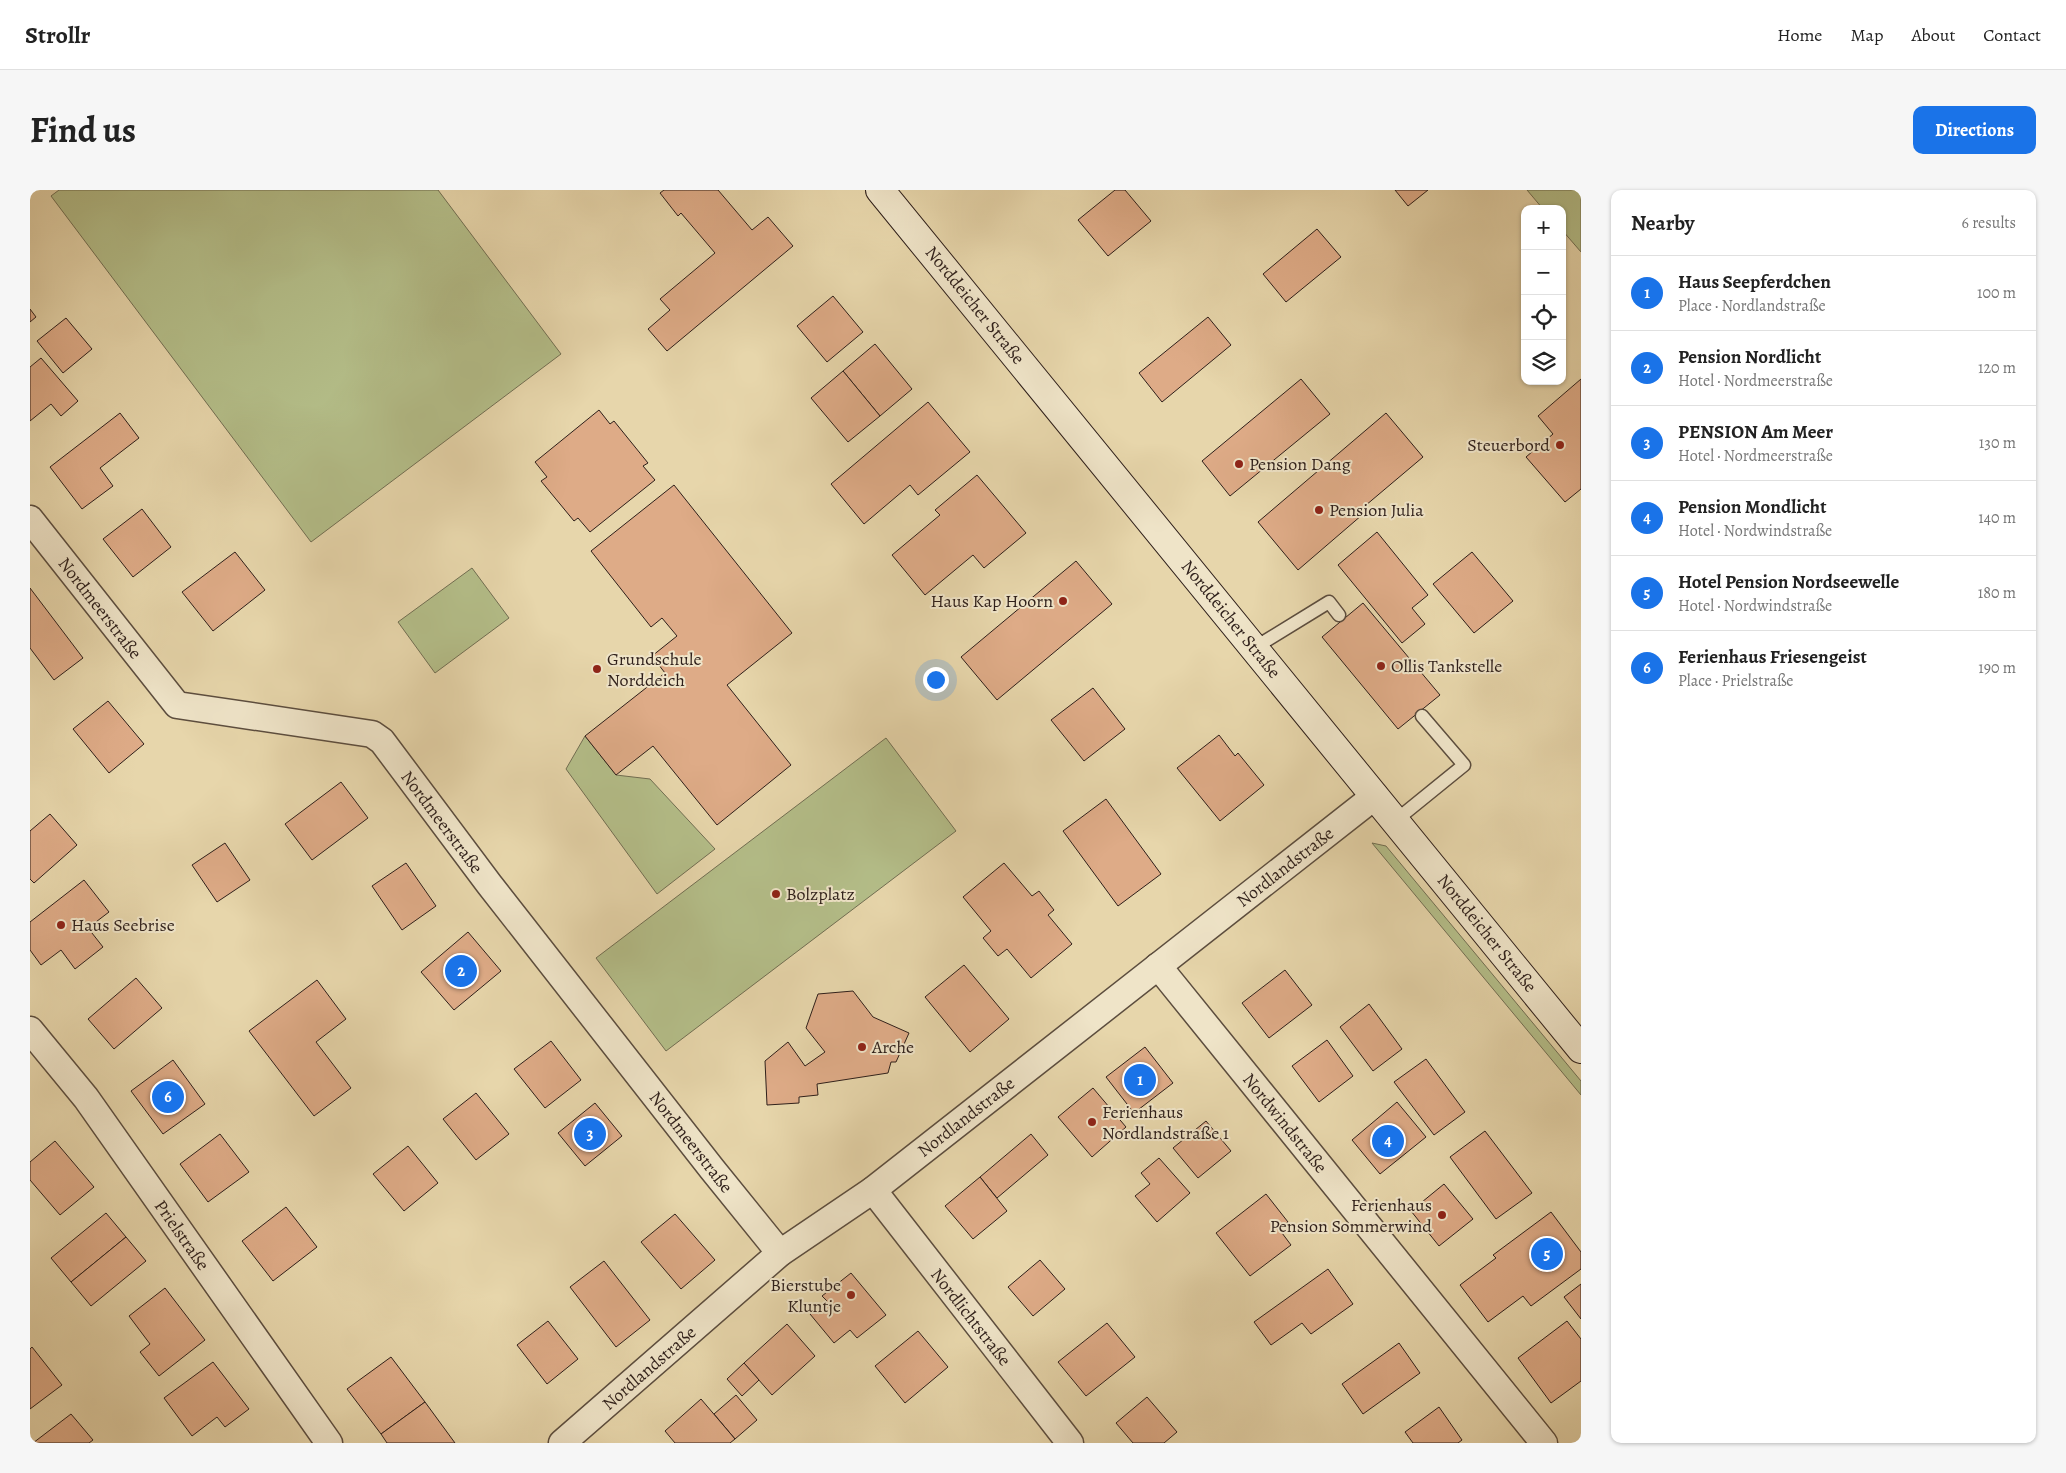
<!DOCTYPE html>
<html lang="en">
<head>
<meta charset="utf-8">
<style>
	:root { --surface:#fff; --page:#f6f6f6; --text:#222; --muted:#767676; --line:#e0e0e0; --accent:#1a73e8 }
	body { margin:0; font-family:Alegreya,serif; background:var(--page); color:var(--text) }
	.controls { position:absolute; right:15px; top:15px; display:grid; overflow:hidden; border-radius:10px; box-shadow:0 1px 4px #0004 }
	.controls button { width:45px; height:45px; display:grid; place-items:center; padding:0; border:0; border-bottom:1px solid var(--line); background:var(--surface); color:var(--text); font:25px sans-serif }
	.you { position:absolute; left:905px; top:489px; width:18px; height:18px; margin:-12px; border:4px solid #fff; border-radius:50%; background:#1a73e8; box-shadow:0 0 0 8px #1a73e833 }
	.badge { display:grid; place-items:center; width:32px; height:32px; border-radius:50%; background:var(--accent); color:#fff; font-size:16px; font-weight:700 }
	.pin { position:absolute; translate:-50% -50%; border:2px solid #fff; box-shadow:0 1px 5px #0006 }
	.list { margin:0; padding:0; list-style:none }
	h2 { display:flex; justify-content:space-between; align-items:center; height:65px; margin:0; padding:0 20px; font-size:21px }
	h2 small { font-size:16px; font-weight:400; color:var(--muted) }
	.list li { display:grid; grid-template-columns:32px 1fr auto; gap:15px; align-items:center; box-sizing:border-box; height:75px; padding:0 20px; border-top:1px solid var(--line) }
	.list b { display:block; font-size:19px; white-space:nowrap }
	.list p { margin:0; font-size:16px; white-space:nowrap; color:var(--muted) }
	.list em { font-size:16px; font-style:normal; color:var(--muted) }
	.icon { flex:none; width:28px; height:28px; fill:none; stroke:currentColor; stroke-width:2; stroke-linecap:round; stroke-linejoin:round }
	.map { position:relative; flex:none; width:1551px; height:1253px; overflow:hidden; border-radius:10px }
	header { display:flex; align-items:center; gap:30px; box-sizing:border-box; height:70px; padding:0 25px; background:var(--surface); border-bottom:1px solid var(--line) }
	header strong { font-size:24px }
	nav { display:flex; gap:28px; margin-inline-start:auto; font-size:18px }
	.intro { display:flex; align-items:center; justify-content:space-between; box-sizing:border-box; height:120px; padding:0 30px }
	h1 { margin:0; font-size:35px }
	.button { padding:12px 22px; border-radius:10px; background:var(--accent); color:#fff; font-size:18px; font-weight:700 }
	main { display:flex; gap:30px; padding:0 30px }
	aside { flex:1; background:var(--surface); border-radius:10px; box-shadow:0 1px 4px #0004 }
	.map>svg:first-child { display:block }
	.green { fill:#b4be89; stroke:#716e52 }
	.building { fill:#deab87; stroke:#2e1f1a }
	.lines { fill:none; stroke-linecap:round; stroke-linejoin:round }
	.lane-casing { stroke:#5c4d3e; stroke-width:15 }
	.street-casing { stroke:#5c4d3e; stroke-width:29 }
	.secondary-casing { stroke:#2e1f1a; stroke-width:30 }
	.lane { stroke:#efe4c8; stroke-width:12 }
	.street { stroke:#efe4c8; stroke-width:26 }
	.secondary { stroke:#efe4c8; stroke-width:28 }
	.poi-dot { fill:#8f2418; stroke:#efe4c8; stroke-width:2 }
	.labels { text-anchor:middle; stroke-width:4; stroke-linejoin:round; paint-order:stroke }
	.street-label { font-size:18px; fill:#2e1f1a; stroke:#efe4c8 }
	.poi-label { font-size:18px; fill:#2e1f1a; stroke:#efe4c8; text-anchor:start }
</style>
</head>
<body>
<header>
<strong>Strollr</strong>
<nav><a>Home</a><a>Map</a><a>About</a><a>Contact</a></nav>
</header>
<div class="intro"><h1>Find us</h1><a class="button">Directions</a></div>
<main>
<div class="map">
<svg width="1551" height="1253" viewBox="0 0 1551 1253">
	<rect width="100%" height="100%" fill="#e7d6ab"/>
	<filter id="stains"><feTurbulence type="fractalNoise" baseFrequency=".004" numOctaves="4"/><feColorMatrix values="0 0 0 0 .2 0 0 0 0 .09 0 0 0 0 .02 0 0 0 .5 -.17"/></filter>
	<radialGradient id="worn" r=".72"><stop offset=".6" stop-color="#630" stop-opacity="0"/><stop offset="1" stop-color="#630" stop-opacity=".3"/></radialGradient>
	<g class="green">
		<path d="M29 0H408L531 164 281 352 21 6Z"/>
		<path d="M1497 0H1551V62L1532 40V19H1513Z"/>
		<path d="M442 378 479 428 405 483 368 432Z"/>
		<path d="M555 546 586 585 620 589 685 659 627 704 536 579Z"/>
		<path d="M856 548 926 641 636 861 566 768Z"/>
		<path d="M1342 653 1356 656 1551 891V905Z"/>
	</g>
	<g class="building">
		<path d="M634 0H688L722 40 738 27 763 56 637 161 618 139 640 120 630 109 685 63 651 23 648 26 630 3Z"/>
		<path d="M1085 0H1095L1121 31 1078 66 1048 30Z"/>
		<path d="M1365 0H1398L1378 16Z"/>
		<path d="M1287 39 1311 67 1256 112 1233 84Z"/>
		<path d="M803 106 833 142 797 172 767 136Z"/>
		<path d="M0 119 6 127 0 132Z"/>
		<path d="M1178 127 1201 155 1132 212 1109 183Z"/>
		<path d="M36 128 62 159 33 183 7 151Z"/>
		<path d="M845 154 882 199 850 226 813 181Z"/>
		<path d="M11 168 48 211 31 226 21 214 0 231V177Z"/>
		<path d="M813 181 850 226 818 252 781 208Z"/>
		<path d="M1271 189 1300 224 1200 306 1172 271Z"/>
		<path d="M1551 189V299L1535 312 1496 267 1523 244 1508 226Z"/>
		<path d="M898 212 940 262 888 305 880 295 834 334 801 294Z"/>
		<path d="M569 220 580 234 584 231 618 273 613 276 625 290 560 342 548 328 544 331 511 291 517 287 505 272Z"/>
		<path d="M90 223 109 248 70 278 83 296 52 319 20 277Z"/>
		<path d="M1356 223 1393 267 1329 321 1332 325 1268 380 1228 332Z"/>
		<path d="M947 285 996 343 954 378 943 365 895 405 862 365 910 325 905 320Z"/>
		<path d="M644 295 762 443 697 495 761 575 687 635 623 556 586 585 555 546 635 483 622 466 647 446 632 428 621 437 561 361Z"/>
		<path d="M112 319 141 357 103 387 73 349Z"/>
		<path d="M1347 342 1398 405 1382 418 1395 434 1372 453 1308 375Z"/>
		<path d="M205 362 235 400 183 441 152 402Z"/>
		<path d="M1442 362 1483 411 1444 443 1403 394Z"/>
		<path d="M1046 371 1082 414 967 510 931 467Z"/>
		<path d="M0 398 53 468 24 490 0 458Z"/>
		<path d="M1333 413 1410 505 1368 539 1292 447Z"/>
		<path d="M1063 498 1095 539 1054 571 1021 530Z"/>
		<path d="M78 511 114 554 79 583 43 539Z"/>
		<path d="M1189 545 1205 566 1208 563 1234 595 1190 631 1147 578Z"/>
		<path d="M311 592 338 628 282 670 255 634Z"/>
		<path d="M1076 609 1131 684 1088 716 1033 641Z"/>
		<path d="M20 624 47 655 4 693 0 689V641Z"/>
		<path d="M195 653 220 690 187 712 162 675Z"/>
		<path d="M376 673 406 716 372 740 342 696Z"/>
		<path d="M974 673 1002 706 1009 701 1024 720 1018 725 1042 754 1001 788 977 759 968 766 953 748 961 741 933 707Z"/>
		<path d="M54 690 79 722 58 738 73 757 45 779 31 760 11 775 0 760V732Z"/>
		<path d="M438 742 471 781 424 820 391 782Z"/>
		<path d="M934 775 979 829 940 862 895 807Z"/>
		<path d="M1255 780 1282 815 1239 848 1212 813Z"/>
		<path d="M106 788 132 818 84 859 58 829Z"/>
		<path d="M287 790 316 829 286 852 321 898 284 926 219 841Z"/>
		<path d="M823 801 843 827 879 843 866 872H861L858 883 787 894 788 905 769 907V913L737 915 735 871 758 852 775 876 795 862 776 838 788 804Z"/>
		<path d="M1339 814 1372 859 1343 881 1310 837Z"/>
		<path d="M1297 850 1323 886 1289 912 1262 876Z"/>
		<path d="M521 851 551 890 515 918 484 879Z"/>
		<path d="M1115 857 1143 893 1104 923 1076 887Z"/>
		<path d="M1396 869 1435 922 1404 945 1364 892Z"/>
		<path d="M143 870 175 914 133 944 101 901Z"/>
		<path d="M1063 898 1096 937 1062 967 1028 927Z"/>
		<path d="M446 903 479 944 446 970 413 929Z"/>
		<path d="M1367 912 1396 947 1350 984 1322 950Z"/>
		<path d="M565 913 592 946 555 976 528 943Z"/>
		<path d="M1176 931 1201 961 1168 988 1143 958Z"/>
		<path d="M1455 941 1502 1003 1466 1029 1420 967Z"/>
		<path d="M190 944 219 982 178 1012 150 974Z"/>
		<path d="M1001 944 1018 965 967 1008 950 987Z"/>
		<path d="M25 951 64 997 30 1025 0 990V972Z"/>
		<path d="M378 956 408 993 374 1021 343 984Z"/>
		<path d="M1129 968 1160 1003 1127 1032 1105 1006 1120 994 1111 983Z"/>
		<path d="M950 987 977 1021 943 1049 915 1016Z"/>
		<path d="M1414 994 1443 1029 1409 1056 1381 1021Z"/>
		<path d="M1236 1004 1258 1032 1249 1039 1261 1055 1220 1086 1186 1043Z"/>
		<path d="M256 1017 287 1057 243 1091 212 1051Z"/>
		<path d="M1521 1022 1551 1062V1079L1501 1116 1493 1106 1458 1132 1430 1095 1466 1068 1463 1065Z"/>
		<path d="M76 1023 96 1047 41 1092 21 1068Z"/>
		<path d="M645 1024 685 1070 651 1099 611 1052Z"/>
		<path d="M96 1047 116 1071 61 1116 41 1092Z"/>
		<path d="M1010 1070 1035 1099 1003 1126 978 1097Z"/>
		<path d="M574 1071 620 1130 586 1157 540 1097Z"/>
		<path d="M1298 1079 1323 1114 1281 1144 1272 1133 1241 1155 1224 1132Z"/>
		<path d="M821 1083 856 1125 827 1148 820 1140 804 1153 780 1124 797 1111 792 1106Z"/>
		<path d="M1551 1094V1129L1534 1107Z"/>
		<path d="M135 1098 175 1150 129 1186 110 1162 120 1154 99 1126Z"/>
		<path d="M518 1131 548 1169 517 1194 487 1155Z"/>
		<path d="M1537 1131 1551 1149V1191L1521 1213 1488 1168Z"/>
		<path d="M1077 1133 1105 1167 1056 1206 1028 1172Z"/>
		<path d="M757 1134 785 1166 742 1205 714 1173Z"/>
		<path d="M888 1141 918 1177 875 1213 845 1176Z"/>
		<path d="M1369 1153 1390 1183 1333 1224 1312 1194Z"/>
		<path d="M2 1157 32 1195 0 1219V1159Z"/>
		<path d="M361 1167 395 1212 351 1244 317 1199Z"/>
		<path d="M183 1172 219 1219 195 1237 187 1227 162 1246 134 1208Z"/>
		<path d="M714 1173 729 1190 712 1206 697 1189Z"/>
		<path d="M706 1205 727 1230 705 1249 684 1224Z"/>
		<path d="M1117 1207 1147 1242 1134 1253H1103L1086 1233Z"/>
		<path d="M671 1209 705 1249 700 1253H645L635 1241Z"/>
		<path d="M395 1212 425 1253H357L351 1244Z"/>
		<path d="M1409 1217 1432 1250 1428 1253H1383L1375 1242Z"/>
		<path d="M41 1224 63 1250 59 1253H3Z"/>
	</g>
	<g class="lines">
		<g class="lane-casing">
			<g id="lane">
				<path d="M1224 458 1299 412 1309 425"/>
				<path d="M1365 631 1434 575 1392 526"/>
			</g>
		</g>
		<g class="street-casing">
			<g id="street">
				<path d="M0 329 147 515 342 544 352 551 459 694 682 979 750 1063"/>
				<path d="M1128 776 1514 1253"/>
				<path d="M0 840 56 908 299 1253"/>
				<path d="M843 1000 1040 1253"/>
				<path d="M532 1253 750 1063 843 1000 1345 606"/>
			</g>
		</g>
		<g class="secondary-casing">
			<path id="secondary" d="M850 0 1551 859"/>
		</g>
		<use href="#lane" class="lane"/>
		<use href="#street" class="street"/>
		<use href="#secondary" class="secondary"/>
	</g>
	<g class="poi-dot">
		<circle cx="1530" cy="255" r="5"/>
		<circle cx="1209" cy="274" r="5"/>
		<circle cx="1289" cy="320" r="5"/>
		<circle cx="1033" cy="411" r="5"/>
		<circle cx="1351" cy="476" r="5"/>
		<circle cx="567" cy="479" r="5"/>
		<circle cx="746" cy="704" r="5"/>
		<circle cx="31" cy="735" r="5"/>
		<circle cx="832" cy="857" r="5"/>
		<circle cx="1062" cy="932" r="5"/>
		<circle cx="1412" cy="1025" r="5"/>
		<circle cx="821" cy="1105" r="5"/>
	</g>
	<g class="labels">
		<g class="street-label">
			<text transform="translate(945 115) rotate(51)" y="6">Norddeicher Straße</text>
			<text transform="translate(70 418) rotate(52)" y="6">Nordmeerstraße</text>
			<text transform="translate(1201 429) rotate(51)" y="6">Norddeicher Straße</text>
			<text transform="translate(412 632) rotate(53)" y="6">Nordmeerstraße</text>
			<text transform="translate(1255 677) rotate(-38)" y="6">Nordlandstraße</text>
			<text transform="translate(1457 743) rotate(51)" y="6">Norddeicher Straße</text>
			<text transform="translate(936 927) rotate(-38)" y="6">Nordlandstraße</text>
			<text transform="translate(1255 933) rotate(51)" y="6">Nordwindstraße</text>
			<text transform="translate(661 952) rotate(52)" y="6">Nordmeerstraße</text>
			<text transform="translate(152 1045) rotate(55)" y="6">Prielstraße</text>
			<text transform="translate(941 1127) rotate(52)" y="6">Nordlichtstraße</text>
			<text transform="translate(619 1178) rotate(-41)" y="6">Nordlandstraße</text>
		</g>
		<g class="poi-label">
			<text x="1520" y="261" text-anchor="end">Steuerbord</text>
			<text x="1219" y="280">Pension Dang</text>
			<text x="1299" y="326">Pension Julia</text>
			<text x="1023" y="417" text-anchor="end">Haus Kap Hoorn</text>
			<text x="577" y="475">Grundschule<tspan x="577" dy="21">Norddeich</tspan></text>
			<text x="1361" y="482">Ollis Tankstelle</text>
			<text x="756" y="710">Bolzplatz</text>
			<text x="41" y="741">Haus Seebrise</text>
			<text x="842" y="863">Arche</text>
			<text x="1072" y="928">Ferienhaus<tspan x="1072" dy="21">Nordlandstraße 1</tspan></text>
			<text x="1402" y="1021" text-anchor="end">Ferienhaus<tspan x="1402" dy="21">Pension Sommerwind</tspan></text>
			<text x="811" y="1101" text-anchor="end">Bierstube<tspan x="811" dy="21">Kluntje</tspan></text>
		</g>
	</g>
	<rect width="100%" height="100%" filter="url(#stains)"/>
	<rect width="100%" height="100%" fill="url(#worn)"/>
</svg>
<div class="controls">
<button>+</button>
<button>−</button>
<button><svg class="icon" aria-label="locate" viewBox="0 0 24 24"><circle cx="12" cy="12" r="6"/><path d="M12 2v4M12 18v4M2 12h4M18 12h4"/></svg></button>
<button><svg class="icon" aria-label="layers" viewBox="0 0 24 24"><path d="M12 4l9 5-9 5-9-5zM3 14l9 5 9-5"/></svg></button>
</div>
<div class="you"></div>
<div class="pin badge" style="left:1110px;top:890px">1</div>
<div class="pin badge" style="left:431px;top:781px">2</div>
<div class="pin badge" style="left:560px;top:944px">3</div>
<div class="pin badge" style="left:1358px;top:951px">4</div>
<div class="pin badge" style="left:1517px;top:1064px">5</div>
<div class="pin badge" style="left:138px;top:907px">6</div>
</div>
<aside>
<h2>Nearby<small>6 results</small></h2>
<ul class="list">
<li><span class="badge">1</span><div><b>Haus Seepferdchen</b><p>Place · Nordlandstraße</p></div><em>100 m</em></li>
<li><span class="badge">2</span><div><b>Pension Nordlicht</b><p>Hotel · Nordmeerstraße</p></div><em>120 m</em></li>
<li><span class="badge">3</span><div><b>PENSION Am Meer</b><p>Hotel · Nordmeerstraße</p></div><em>130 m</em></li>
<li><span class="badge">4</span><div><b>Pension Mondlicht</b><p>Hotel · Nordwindstraße</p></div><em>140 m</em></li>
<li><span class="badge">5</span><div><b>Hotel Pension Nordseewelle</b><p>Hotel · Nordwindstraße</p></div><em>180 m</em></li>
<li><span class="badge">6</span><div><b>Ferienhaus Friesengeist</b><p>Place · Prielstraße</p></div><em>190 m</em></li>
</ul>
</aside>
</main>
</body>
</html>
